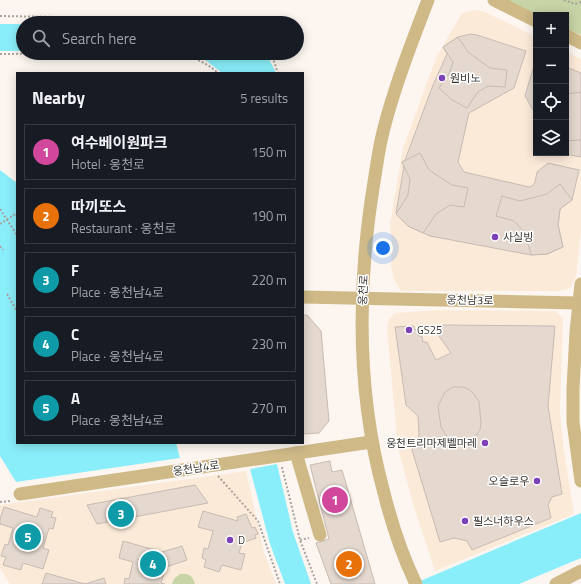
<!DOCTYPE html>
<html lang="en">
<head>
<meta charset="utf-8">
<style>
	:root { --surface:#171b24; --page:#242831; --text:#f1f3f6; --muted:#9ea1a6; --line:#363941; --accent:#bca3da }
	body { margin:0; font-family:"Titillium Web","Noto Sans KR",sans-serif; background:var(--page); color:var(--text) }
	.controls { position:absolute; right:12px; top:12px; display:grid; overflow:hidden; border-radius:0px; box-shadow:0 2px 10px #0003 }
	.controls button { width:36px; height:36px; display:grid; place-items:center; padding:0; border:0; border-bottom:1px solid var(--line); background:var(--surface); color:var(--text); font:20px sans-serif }
	.you { position:absolute; left:383px; top:248px; width:14px; height:14px; margin:-10px; border:3px solid #fff; border-radius:50%; background:#1a73e8; box-shadow:0 0 0 6px #1a73e833 }
	.badge { display:grid; place-items:center; width:26px; height:26px; border-radius:50%; background:var(--accent); color:#fff; font-size:13px; font-weight:700 }
	.pin { position:absolute; translate:-50% -50%; border:2px solid #fff; box-shadow:0 1px 4px #0006 }
	.list { margin:0; padding:0; list-style:none }
	h2 { display:flex; justify-content:space-between; align-items:center; height:52px; margin:0; padding:0 16px; font-size:17px }
	h2 small { font-size:13px; font-weight:400; color:var(--muted) }
	.list li { display:grid; grid-template-columns:26px 1fr auto; gap:12px; align-items:center; box-sizing:border-box; height:56px; margin:0 8px 8px; padding:0 8px; border:1px solid var(--line); border-radius:0px }
	.list b { display:block; font-size:15px; white-space:nowrap }
	.list p { margin:0; font-size:13px; white-space:nowrap; color:var(--muted) }
	.list em { font-size:13px; font-style:normal; color:var(--muted) }
	.icon { flex:none; width:22px; height:22px; fill:none; stroke:currentColor; stroke-width:2; stroke-linecap:round; stroke-linejoin:round }
	.map { position:relative; flex:none; width:581px; height:584px; overflow:hidden }
	.search { position:absolute; background:var(--surface); box-shadow:0 2px 10px #0003; left:16px; top:16px; width:288px; height:44px; display:flex; align-items:center; gap:10px; box-sizing:border-box; padding:0 14px; border-radius:22px; color:var(--muted); font-size:15px }
	.panel { position:absolute; background:var(--surface); box-shadow:0 2px 10px #0003; left:16px; top:72px; width:288px; height:372px; border-radius:0px }
	.map>svg:first-child { display:block }
	.commercial { fill:#fcead9 }
	.green { fill:#c6d4a6 }
	.water { fill:#8aeefa }
	.building { fill:#e4d8cf; stroke:#c7bbb2 }
	.lines { fill:none; stroke-linecap:round; stroke-linejoin:round }
	.path { stroke:#a9a29d; stroke-width:2; stroke-dasharray:2 2; stroke-linecap:butt }
	.minor { stroke:#ceb987; stroke-width:13 }
	.poi-dot { fill:#7c41b7; stroke:#fff; stroke-width:1.5 }
	.labels { text-anchor:middle; stroke-width:3; stroke-linejoin:round; paint-order:stroke }
	.poi-label { font-size:11px; fill:#3b3632; stroke:#fff; text-anchor:start }
	.street-label { font-size:11px; fill:#3b3632; stroke:#fff }
</style>
</head>
<body>
<div class="map">
<svg width="581" height="584" viewBox="0 0 581 584">
	<rect width="100%" height="100%" fill="#fdf6f0"/>
	<g class="commercial">
		<path d="M473 10 483 11 536 37V153H566V51L581 59V231L576 277 570 288 564 290 557 291H401L394 279 391 266 392 242 390 224 403 148 436 58 462 13Z"/>
		<path d="M440 310 554 311 559 314 563 319 560 409 563 444 574 514 435 571 414 507 398 448 387 329 389 319 395 313Z"/>
		<path d="M246 471 264 552 276 584H10L0 568V505Z"/>
	</g>
	<g class="green">
		<path d="M506 0H581V35L566 28V15H538Z"/>
		<path d="M180 574C188 573 193 576 195 584H172L174 579Z"/>
	</g>
	<g class="water">
		<rect x="0" y="24" width="23" height="27"/>
		<path d="M185 53H266L276 73H222L204 59Z"/>
		<path d="M0 170 17 183V443H176L180 458 16 482 0 456Z"/>
		<path d="M277 464 293 532 311 584H285L270 544 250 469Z"/>
		<path d="M581 513V558L519 584H413Z"/>
	</g>
	<g class="building">
		<path d="M470 34 477 35 526 51 514 88 469 113 458 162 464 172 529 187 532 186 535 182 537 172 548 163 579 170 572 200 560 209 558 225 563 247 547 254 531 255 430 236 408 226 396 213 404 166 402 162 405 160 433 85 447 54 443 47 458 37Z"/>
		<path d="M458 37 468 52 490 68 507 70 505 87 488 86 478 92 467 108 452 100 439 88 450 72 453 62 443 47Z"/>
		<path d="M536 59V115L525 96Z"/>
		<path d="M566 67 581 73V157L559 153H566Z"/>
		<path d="M581 92V140L566 141V94Z"/>
		<path d="M420 153 429 170 452 185 468 188 464 207 450 205 436 214 423 233 408 226 396 214 408 195 410 179 402 162Z"/>
		<path d="M560 184 572 200 560 209 558 225 563 247 547 254 531 255 525 233 514 221 496 216 502 196 520 201 547 194Z"/>
		<path d="M303 315H307L321 331 329 421 319 433 303 434Z"/>
		<path d="M443 325 555 326 548 406 562 494 552 497 548 505 551 518 472 550 467 541 454 538 440 542 412 450 419 435 418 416 406 405 395 327 414 326V329L418 330V336H422L423 342H427L436 360 451 353 439 336Z"/>
		<path d="M453 387H463L468 389 474 394 479 402 481 422 480 430 475 437 469 441 462 443 455 441 448 438 441 427 438 406 445 392Z"/>
		<path d="M330 461 332 472 342 470 375 584H331L316 543 329 539 310 465Z"/>
		<path d="M195 485 208 503 97 524 87 505Z"/>
		<path d="M4 507 37 517 40 508 53 512 51 517 56 518 53 529 49 528 43 548 49 550 43 569 23 563 21 570 3 565 6 557 1 556 5 544 8 545 13 528 0 524V519Z"/>
		<path d="M203 511 238 521 237 517 246 514 252 528 255 527 258 534 255 535 256 538 242 543 239 553 245 554 241 570 222 565 219 572 204 567 206 560 202 558 204 548 208 549 213 531 198 527Z"/>
		<path d="M123 541 162 552 182 546 187 560 166 567 161 583 165 584H124L125 578 129 579 133 562 119 558Z"/>
		<path d="M46 573 85 584 104 578 106 584H42Z"/>
	</g>
	<g class="lines">
		<g class="path">
			<path d="M564 0 575 4 581 2"/>
			<path d="M0 16 225 20 232 23"/>
			<path d="M159 53C182 54 200 57 218 73"/>
			<path d="M271 53 278 73"/>
			<path d="M0 54 108 53"/>
			<path d="M0 209 17 235"/>
			<path d="M0 224 17 213"/>
			<path d="M0 246 3 250"/>
			<path d="M7 294 17 311"/>
			<path d="M282 467 300 540 317 584"/>
			<path d="M218 476 258 521 280 584"/>
			<path d="M0 502 11 501"/>
			<path d="M300 540 309 538"/>
		</g>
		<g class="minor">
			<path d="M494 0 536 21"/>
			<path d="M566 35 581 43"/>
			<path d="M581 284 576 332 573 389V422L581 481"/>
			<path d="M303 297 579 303"/>
			<path d="M296 453 320 535"/>
			<path d="M20 494 371 442"/>
			<path d="M416 584C402 555 392 525 384 493 356 391 357 286 374 182 377 164 379 146 384 128 395 85 412 42 428 0"/>
			<path d="M556 584 581 571"/>
		</g>
	</g>
	<g class="poi-dot">
		<circle cx="442" cy="78" r="4"/>
		<circle cx="495" cy="237" r="4"/>
		<circle cx="409" cy="330" r="4"/>
		<circle cx="485" cy="443" r="4"/>
		<circle cx="537" cy="481" r="4"/>
		<circle cx="465" cy="521" r="4"/>
		<circle cx="230" cy="540" r="4"/>
	</g>
	<g class="labels">
		<g class="poi-label">
			<text x="450" y="82">원비노</text>
			<text x="503" y="241">사실빙</text>
			<text x="417" y="334">GS25</text>
			<text x="477" y="447" text-anchor="end">웅천트리마제벨마레</text>
			<text x="529" y="485" text-anchor="end">오슬로우</text>
			<text x="473" y="525">필스너하우스</text>
			<text x="238" y="544">D</text>
		</g>
		<g class="street-label">
			<text transform="translate(363 290) rotate(-87)" y="4">웅천로</text>
			<text transform="translate(470 300) rotate(1)" y="4">웅천남3로</text>
			<text transform="translate(196 468) rotate(-8)" y="4">웅천남4로</text>
		</g>
	</g>
</svg>
<div class="controls">
<button>+</button>
<button>−</button>
<button><svg class="icon" aria-label="locate" viewBox="0 0 24 24"><circle cx="12" cy="12" r="6"/><path d="M12 2v4M12 18v4M2 12h4M18 12h4"/></svg></button>
<button><svg class="icon" aria-label="layers" viewBox="0 0 24 24"><path d="M12 4l9 5-9 5-9-5zM3 14l9 5 9-5"/></svg></button>
</div>
<div class="you"></div>
<div class="pin badge" style="left:335px;top:500px;background:#d1479c">1</div>
<div class="pin badge" style="left:349px;top:564px;background:#e8710a">2</div>
<div class="pin badge" style="left:121px;top:514px;background:#0f9aa8">3</div>
<div class="pin badge" style="left:153px;top:564px;background:#0f9aa8">4</div>
<div class="pin badge" style="left:28px;top:537px;background:#0f9aa8">5</div>
<div class="search"><svg class="icon" aria-label="search" viewBox="0 0 24 24"><circle cx="10" cy="10" r="6"/><path d="M15 15l6 6"/></svg>Search here</div>
<section class="panel">
<h2>Nearby<small>5 results</small></h2>
<ul class="list">
<li><span class="badge" style="background:#d1479c">1</span><div><b>여수베이원파크</b><p>Hotel · 웅천로</p></div><em>150 m</em></li>
<li><span class="badge" style="background:#e8710a">2</span><div><b>따끼또스</b><p>Restaurant · 웅천로</p></div><em>190 m</em></li>
<li><span class="badge" style="background:#0f9aa8">3</span><div><b>F</b><p>Place · 웅천남4로</p></div><em>220 m</em></li>
<li><span class="badge" style="background:#0f9aa8">4</span><div><b>C</b><p>Place · 웅천남4로</p></div><em>230 m</em></li>
<li><span class="badge" style="background:#0f9aa8">5</span><div><b>A</b><p>Place · 웅천남4로</p></div><em>270 m</em></li>
</ul>
</section>
</div>
</body>
</html>
